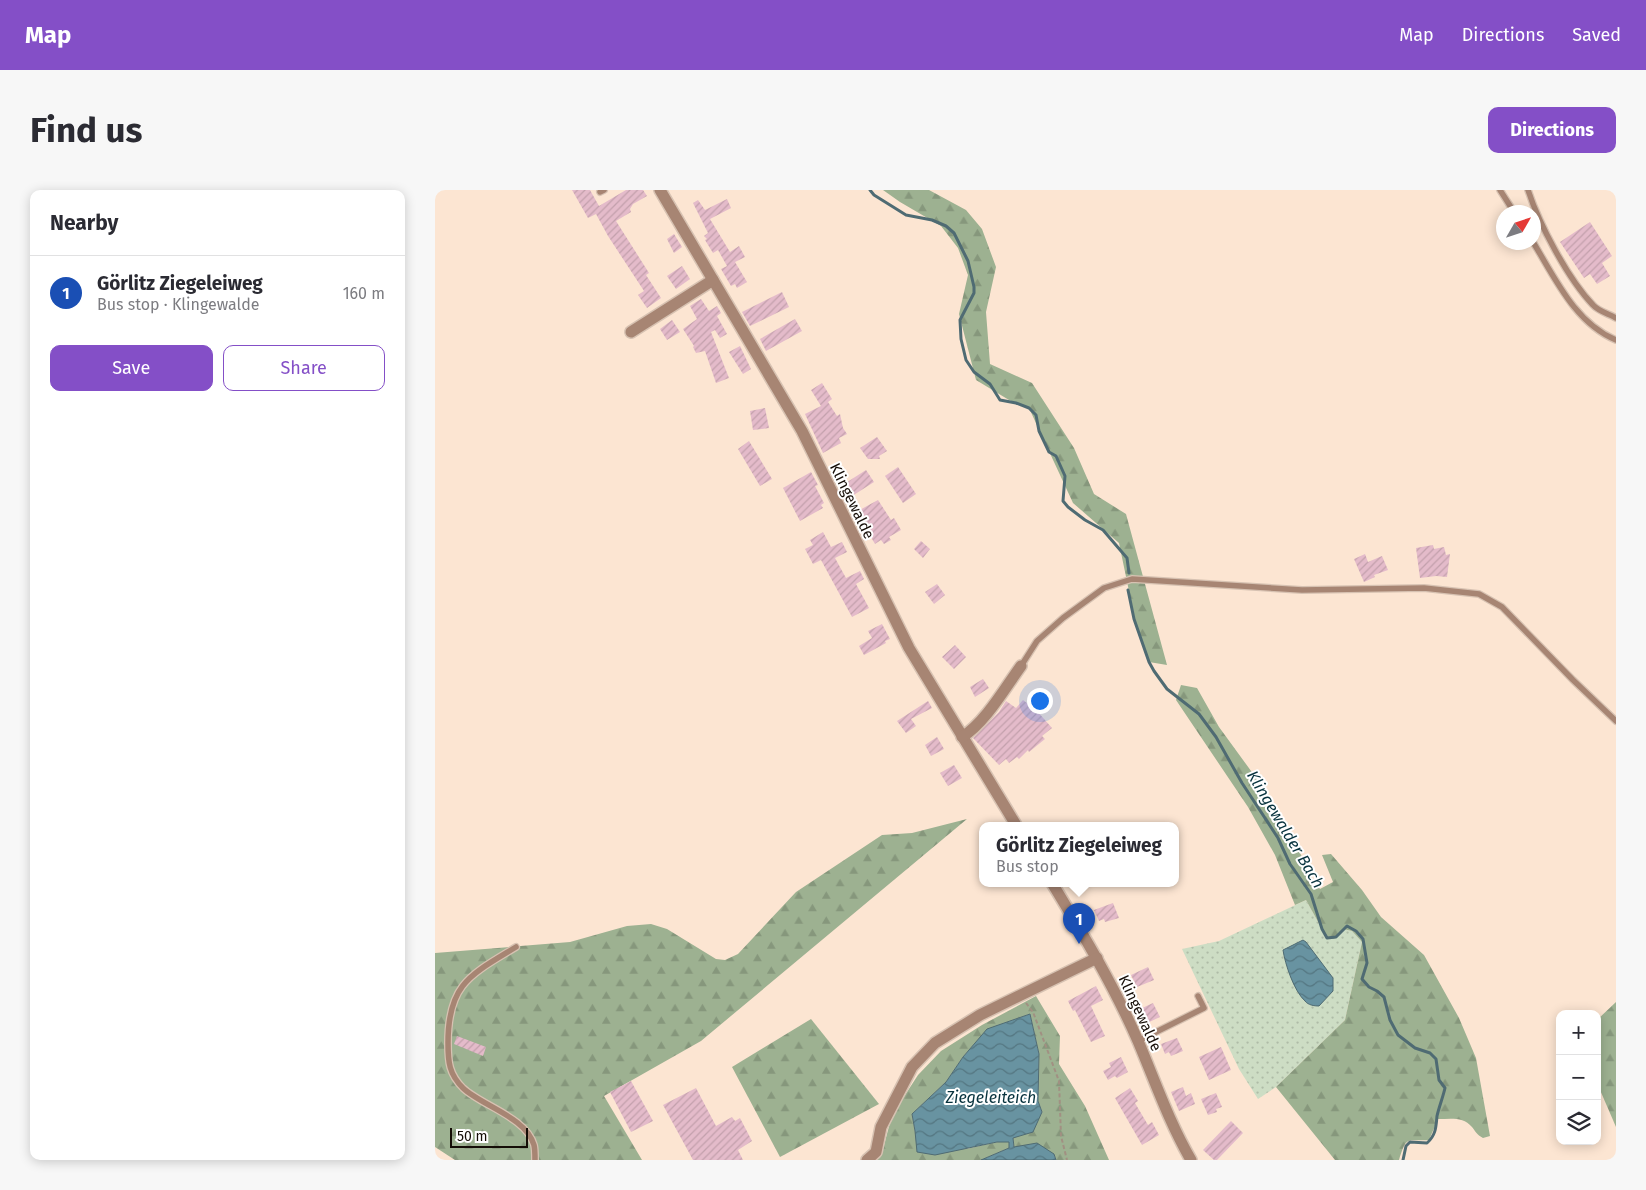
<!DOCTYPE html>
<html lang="en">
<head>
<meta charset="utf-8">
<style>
	:root { --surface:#fff; --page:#f7f7f7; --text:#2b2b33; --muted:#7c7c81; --line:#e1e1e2; --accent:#844fc7 }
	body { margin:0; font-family:"Fira Sans",sans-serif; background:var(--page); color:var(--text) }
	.controls { position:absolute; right:15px; bottom:15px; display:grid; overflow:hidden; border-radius:10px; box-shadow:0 2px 12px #0003 }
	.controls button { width:45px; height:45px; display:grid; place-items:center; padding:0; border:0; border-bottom:1px solid var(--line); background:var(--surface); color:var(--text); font:25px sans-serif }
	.compass { position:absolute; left:1061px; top:15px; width:45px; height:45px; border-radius:50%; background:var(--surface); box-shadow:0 2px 12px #0003; rotate:51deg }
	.scale { position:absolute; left:15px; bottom:12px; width:78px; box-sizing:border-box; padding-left:5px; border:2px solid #150d07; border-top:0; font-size:14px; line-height:18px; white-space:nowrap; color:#150d07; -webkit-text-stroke:4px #fff; paint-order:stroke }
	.you { position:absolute; left:604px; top:510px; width:18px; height:18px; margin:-12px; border:4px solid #fff; border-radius:50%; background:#1a73e8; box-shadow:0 0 0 8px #1a73e833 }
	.badge { display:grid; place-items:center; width:32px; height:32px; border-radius:50%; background:var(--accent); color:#fff; font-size:16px; font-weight:700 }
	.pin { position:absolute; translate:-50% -41px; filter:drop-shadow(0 1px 2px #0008) }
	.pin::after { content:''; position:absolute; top:26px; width:18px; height:15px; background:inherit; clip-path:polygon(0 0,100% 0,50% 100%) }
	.popup { position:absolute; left:544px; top:632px; width:200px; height:65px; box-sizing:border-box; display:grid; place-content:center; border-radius:10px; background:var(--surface); filter:drop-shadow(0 1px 4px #0005); font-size:16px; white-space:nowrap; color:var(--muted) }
	.popup b { font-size:19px; color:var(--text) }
	.popup::after { content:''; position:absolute; left:50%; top:100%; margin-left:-10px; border:10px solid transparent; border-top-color:var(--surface) }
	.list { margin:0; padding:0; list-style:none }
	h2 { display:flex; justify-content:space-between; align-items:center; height:65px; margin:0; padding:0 20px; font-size:21px }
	h2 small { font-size:16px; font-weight:400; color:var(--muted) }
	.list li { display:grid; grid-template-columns:32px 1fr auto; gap:15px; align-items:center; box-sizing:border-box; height:75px; padding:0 20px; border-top:1px solid var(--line) }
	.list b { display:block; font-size:19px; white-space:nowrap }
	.list p { margin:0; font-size:16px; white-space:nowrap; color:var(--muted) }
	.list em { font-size:16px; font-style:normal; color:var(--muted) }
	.actions { display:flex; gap:10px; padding:15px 20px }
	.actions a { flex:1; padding:11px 0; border:1px solid var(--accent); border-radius:10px; text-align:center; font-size:18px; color:var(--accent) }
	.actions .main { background:var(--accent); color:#fff }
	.icon { flex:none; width:28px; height:28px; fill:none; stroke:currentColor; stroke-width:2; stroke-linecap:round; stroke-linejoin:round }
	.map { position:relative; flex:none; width:1181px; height:970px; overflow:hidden; border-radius:10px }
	header { display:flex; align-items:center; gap:30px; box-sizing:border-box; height:70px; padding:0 25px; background:var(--accent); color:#fff }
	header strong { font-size:24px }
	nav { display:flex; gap:28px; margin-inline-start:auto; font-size:18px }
	.intro { display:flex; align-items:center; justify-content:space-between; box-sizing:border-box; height:120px; padding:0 30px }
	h1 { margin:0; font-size:35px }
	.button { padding:12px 22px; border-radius:10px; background:var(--accent); color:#fff; font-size:18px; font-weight:700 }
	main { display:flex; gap:30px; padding:0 30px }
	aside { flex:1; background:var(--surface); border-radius:10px; box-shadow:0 2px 12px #0003 }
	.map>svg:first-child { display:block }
	.green { fill:url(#green-dots) }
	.forest { fill:url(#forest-firs) }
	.water { fill:url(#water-waves); stroke:#4f6b73 }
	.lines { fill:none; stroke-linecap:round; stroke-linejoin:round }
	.stream { stroke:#4f6b73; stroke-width:3 }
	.building { fill:url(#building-hatch) }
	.lane-casing { stroke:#d7c2b2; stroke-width:8 }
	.street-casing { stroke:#d7c2b2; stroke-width:14 }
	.path { stroke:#a19082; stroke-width:2; stroke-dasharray:4 2.5; stroke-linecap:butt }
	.lane { stroke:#a78573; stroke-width:5.5 }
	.street { stroke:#a78573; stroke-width:11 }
	.labels { text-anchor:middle; stroke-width:4; stroke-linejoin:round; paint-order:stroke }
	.street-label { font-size:15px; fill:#150d07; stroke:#fff }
	.water-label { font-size:16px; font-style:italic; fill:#07323d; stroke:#fff }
</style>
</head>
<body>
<header>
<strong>Map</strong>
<nav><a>Map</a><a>Directions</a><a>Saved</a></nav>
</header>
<div class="intro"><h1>Find us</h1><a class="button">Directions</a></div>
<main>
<aside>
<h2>Nearby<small></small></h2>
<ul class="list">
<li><span class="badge" style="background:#1a4fb4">1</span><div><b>Görlitz Ziegeleiweg</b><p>Bus stop · Klingewalde</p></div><em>160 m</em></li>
</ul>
<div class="actions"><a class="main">Save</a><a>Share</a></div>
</aside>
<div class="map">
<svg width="1181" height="970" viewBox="0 0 1181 970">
	<defs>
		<pattern id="green-dots" width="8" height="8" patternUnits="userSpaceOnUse" patternTransform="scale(1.25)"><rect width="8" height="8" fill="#cdddc4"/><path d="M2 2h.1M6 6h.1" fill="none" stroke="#afbca7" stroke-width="1.8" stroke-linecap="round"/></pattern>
		<pattern id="forest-firs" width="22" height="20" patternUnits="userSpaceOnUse" patternTransform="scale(1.25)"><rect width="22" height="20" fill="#9db191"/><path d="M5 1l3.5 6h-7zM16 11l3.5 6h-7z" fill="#86977c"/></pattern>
		<pattern id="water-waves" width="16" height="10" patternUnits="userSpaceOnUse" patternTransform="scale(1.25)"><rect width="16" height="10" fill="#6893a1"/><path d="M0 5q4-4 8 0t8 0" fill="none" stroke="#547681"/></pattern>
		<pattern id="building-hatch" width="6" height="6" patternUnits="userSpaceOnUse" patternTransform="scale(1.25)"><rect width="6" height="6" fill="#e4bbca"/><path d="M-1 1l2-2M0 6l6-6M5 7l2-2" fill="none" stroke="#c3a0ac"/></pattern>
	</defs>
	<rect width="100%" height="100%" fill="#fce5d2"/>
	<path class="green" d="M871 710 892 748 899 749 908 739 917 741 927 752 910 830 841 897 823 909 804 879 747 759 784 751Z"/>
	<g class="forest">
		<path d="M448 0H494L531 20 547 39 561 77 551 122 555 174 597 193 639 258 659 304 691 324 732 475 714 472 700 430 684 353 638 313 594 218 574 210 541 190 524 124 533 85 523 58 506 36 465 12Z"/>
		<path d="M746 495 762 498 784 537 827 596 855 642 878 690 885 699 898 692 887 665 896 664 927 700 946 727 989 765 1024 828 1041 868 1055 946 1048 948C1042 945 1041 942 1037 937 1028 926 1015 929 1003 929L994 950C972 952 972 944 964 970H900L841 897 910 830 927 752 917 741 908 739 899 749 892 748 871 710 860 715 840 665 813 617 741 510Z"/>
		<path d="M532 629 266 851 169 906 207 970H20L0 957V763L135 752 192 736 216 734 232 739 281 769 290 770 303 764 361 702 447 645 477 643Z"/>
		<path d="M601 806 625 846 624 874 650 916 674 970H621L619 964 579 957 578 948 607 922 603 911 604 864 595 824 552 840 528 867 511 892 477 924 480 941 531 959 562 952H574V958L546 970H438L448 959 457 925 483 885 506 861 547 835Z"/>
		<path d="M1181 812V937L1162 893V830Z"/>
		<path d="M376 829 444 914 345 967 297 877Z"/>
	</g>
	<g class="water">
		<path d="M868 750 871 752 898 788V801L884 816C879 816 873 815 870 811 859 801 850 774 848 760Z"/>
		<path d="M595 824 604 864 603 911 607 922 598 942 578 948 579 957 602 953 619 964 621 970H546L574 958V952H562L500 965 482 962 480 941 477 924 511 892 528 867 552 839Z"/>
	</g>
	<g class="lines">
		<g class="stream">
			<path d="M435 0 439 5 471 25 497 30 511 36 519 43 533 71 539 97V103L525 130 526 149 531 170 539 182 555 194 565 210 581 213 594 218 601 225 604 241 614 262 621 266 630 286 628 311 633 317 650 330 668 340 692 368 694 383"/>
			<path d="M693 400 699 429 714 472 719 481 732 499 764 524 781 547 807 593 843 648 855 674 876 704 887 739 892 748 901 747 912 736 921 741 928 749 932 773 927 789 934 797 942 801 949 807 955 830 963 845 980 858 995 863 1001 869 1004 890 1010 898C1008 907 1004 917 1002 926 1001 937 1001 945 992 953L975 952 971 956 968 970"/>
		</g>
	</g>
	<g class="building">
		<path d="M137 0H155L164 16 191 0H208L212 6 198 14 195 19 196 22 181 31 214 83 211 85 226 108 212 118 203 105 209 101 173 46 161 24 153 28Z"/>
		<path d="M292 9 296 18 275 29 295 62 304 56 310 67 300 72 312 92 302 98 300 94 296 96 286 79 292 76 283 60 278 63 270 50 272 49 269 46 273 43 258 13 263 10 270 20Z"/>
		<path d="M1155 32 1177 66 1167 73 1175 86 1162 94 1155 84 1149 88 1125 52Z"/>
		<path d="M239 44 247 57 239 63 232 49Z"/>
		<path d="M247 76 255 89 241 99 232 86Z"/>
		<path d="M347 102 354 117 315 136 307 122Z"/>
		<path d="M266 109 274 121 282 116 286 123 282 126 292 144 285 148 280 140 276 142 294 188 281 193 270 161 261 163 258 157 259 156 248 139 262 129 255 116Z"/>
		<path d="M360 129 367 141 331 161 325 149Z"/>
		<path d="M237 130 245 142 232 150 225 139Z"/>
		<path d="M305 156 316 179 308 184 294 162Z"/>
		<path d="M387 193 397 209 393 212 402 226 405 224 408 238 412 244 404 248 406 253 388 263 370 224 386 216 376 200Z"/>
		<path d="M330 218 334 238 318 240 315 221Z"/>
		<path d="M442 247 452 261 444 266 445 269H433L425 258Z"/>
		<path d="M314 251 337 289 325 296 303 259Z"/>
		<path d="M463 277 481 304 468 313 450 286Z"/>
		<path d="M431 280 439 292 414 308 406 296Z"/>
		<path d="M376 282 383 295 380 296 389 313 386 315 388 318 365 331 348 298Z"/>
		<path d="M443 310 456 330 459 328 466 340 454 347 456 350 449 354 446 350 440 354 421 322Z"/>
		<path d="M388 342 396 357 407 352 412 362 400 368 411 388 425 381 429 389 421 394 434 418 417 427 386 370 378 374 370 359 378 355 375 350Z"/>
		<path d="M486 351 495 359 488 368 479 359Z"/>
		<path d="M998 355 999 359 1009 357 1011 365 1015 364 1012 387 1001 386 985 388 981 358Z"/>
		<path d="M930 364 933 372 947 366 953 380 939 385 940 387 929 392 919 369Z"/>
		<path d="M502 394 510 405 499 414 490 402Z"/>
		<path d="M447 434 455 449 450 451 451 453 429 465 424 456 437 448 433 441Z"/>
		<path d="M520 455 531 467 519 479 507 467Z"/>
		<path d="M548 489 554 498 540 507 535 497Z"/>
		<path d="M588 510 602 521 617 538 607 546 610 549 594 562 593 560 584 569 582 567 574 573 571 569 564 575 538 548 564 522 571 511 581 518Z"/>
		<path d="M493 511 497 518 476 529 481 536 471 543 462 531Z"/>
		<path d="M502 547 509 559 496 566 490 555Z"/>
		<path d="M519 575 527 588 513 596 505 583Z"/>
		<path d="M678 713 684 728 670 732 669 729 664 731 659 720Z"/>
		<path d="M713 777 719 790 702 797 696 785Z"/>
		<path d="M661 796 668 810 656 816 670 846 656 852 640 820 638 821 633 811Z"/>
		<path d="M718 813 725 827 710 834 703 820Z"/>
		<path d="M22 846 51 857 48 866 19 854Z"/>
		<path d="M742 848 748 861 736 866 734 862 730 864 726 854Z"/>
		<path d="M786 857 796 880 774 890 764 867Z"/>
		<path d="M686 867 693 882 682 888 680 886 673 890 668 881 676 877 674 873Z"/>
		<path d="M196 891 218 931 196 942 175 902Z"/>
		<path d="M748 897 751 906 756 903 760 914 744 921 736 902Z"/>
		<path d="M261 898 281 936 297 927 300 931 305 928 317 951 303 960 308 970H258L228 915Z"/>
		<path d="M695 898 703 911 700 913 713 935 717 932 724 945 707 955 680 908Z"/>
		<path d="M781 903 787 917 781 919 782 922 773 925 766 909Z"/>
		<path d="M796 931 808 943 782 970H779L768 960Z"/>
	</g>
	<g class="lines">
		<g class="lane-casing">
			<g id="lane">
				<path d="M1065 0 1079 22"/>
				<path d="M1093 0C1104 34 1133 89 1158 115 1163 121 1174 124 1181 128"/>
				<path d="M165 2 169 0"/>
				<path d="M1098 52C1120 88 1140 133 1181 150"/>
				<path d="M586 476 602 451 628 428 669 398 697 389 867 400 989 398 1044 404 1067 417 1138 490 1181 531"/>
				<path d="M81 757C35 785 13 794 13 853 13 872 14 884 28 898 47 916 91 927 99 955 100 959 100 965 100 970"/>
				<path d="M703 851 769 818 763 806"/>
			</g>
		</g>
		<g class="street-casing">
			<g id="street">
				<path d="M225 0 367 241 474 458 581 635"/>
				<path d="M196 142 278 90"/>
				<path d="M527 547C550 533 570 498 586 476"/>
				<path d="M617 693C648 744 679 796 703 851 720 891 734 932 756 970"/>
				<path d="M432 970 441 962 446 937 477 877 500 853 545 825 662 768"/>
			</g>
		</g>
		<path class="path" d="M591 813 598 822 624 891 626 946 632 970"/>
		<use href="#lane" class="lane"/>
		<use href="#street" class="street"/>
	</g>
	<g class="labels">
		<g class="street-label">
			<text transform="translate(417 311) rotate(64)" y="5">Klingewalde</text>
			<text transform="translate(705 823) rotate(65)" y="5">Klingewalde</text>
		</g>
		<g class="water-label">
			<text transform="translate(851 639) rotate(59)" y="6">Klingewalder Bach</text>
			<text x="556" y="913">Ziegeleiteich</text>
		</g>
	</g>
</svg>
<div class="controls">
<button>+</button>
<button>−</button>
<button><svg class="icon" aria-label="layers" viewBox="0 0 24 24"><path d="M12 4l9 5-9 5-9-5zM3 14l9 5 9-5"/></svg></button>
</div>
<svg class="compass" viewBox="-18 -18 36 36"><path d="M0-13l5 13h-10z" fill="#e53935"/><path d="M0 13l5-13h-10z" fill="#7c7c81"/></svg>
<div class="scale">50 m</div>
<div class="you"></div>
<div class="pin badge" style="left:644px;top:754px;background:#1a4fb4">1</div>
<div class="popup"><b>Görlitz Ziegeleiweg</b>Bus stop</div>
</div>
</main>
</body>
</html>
